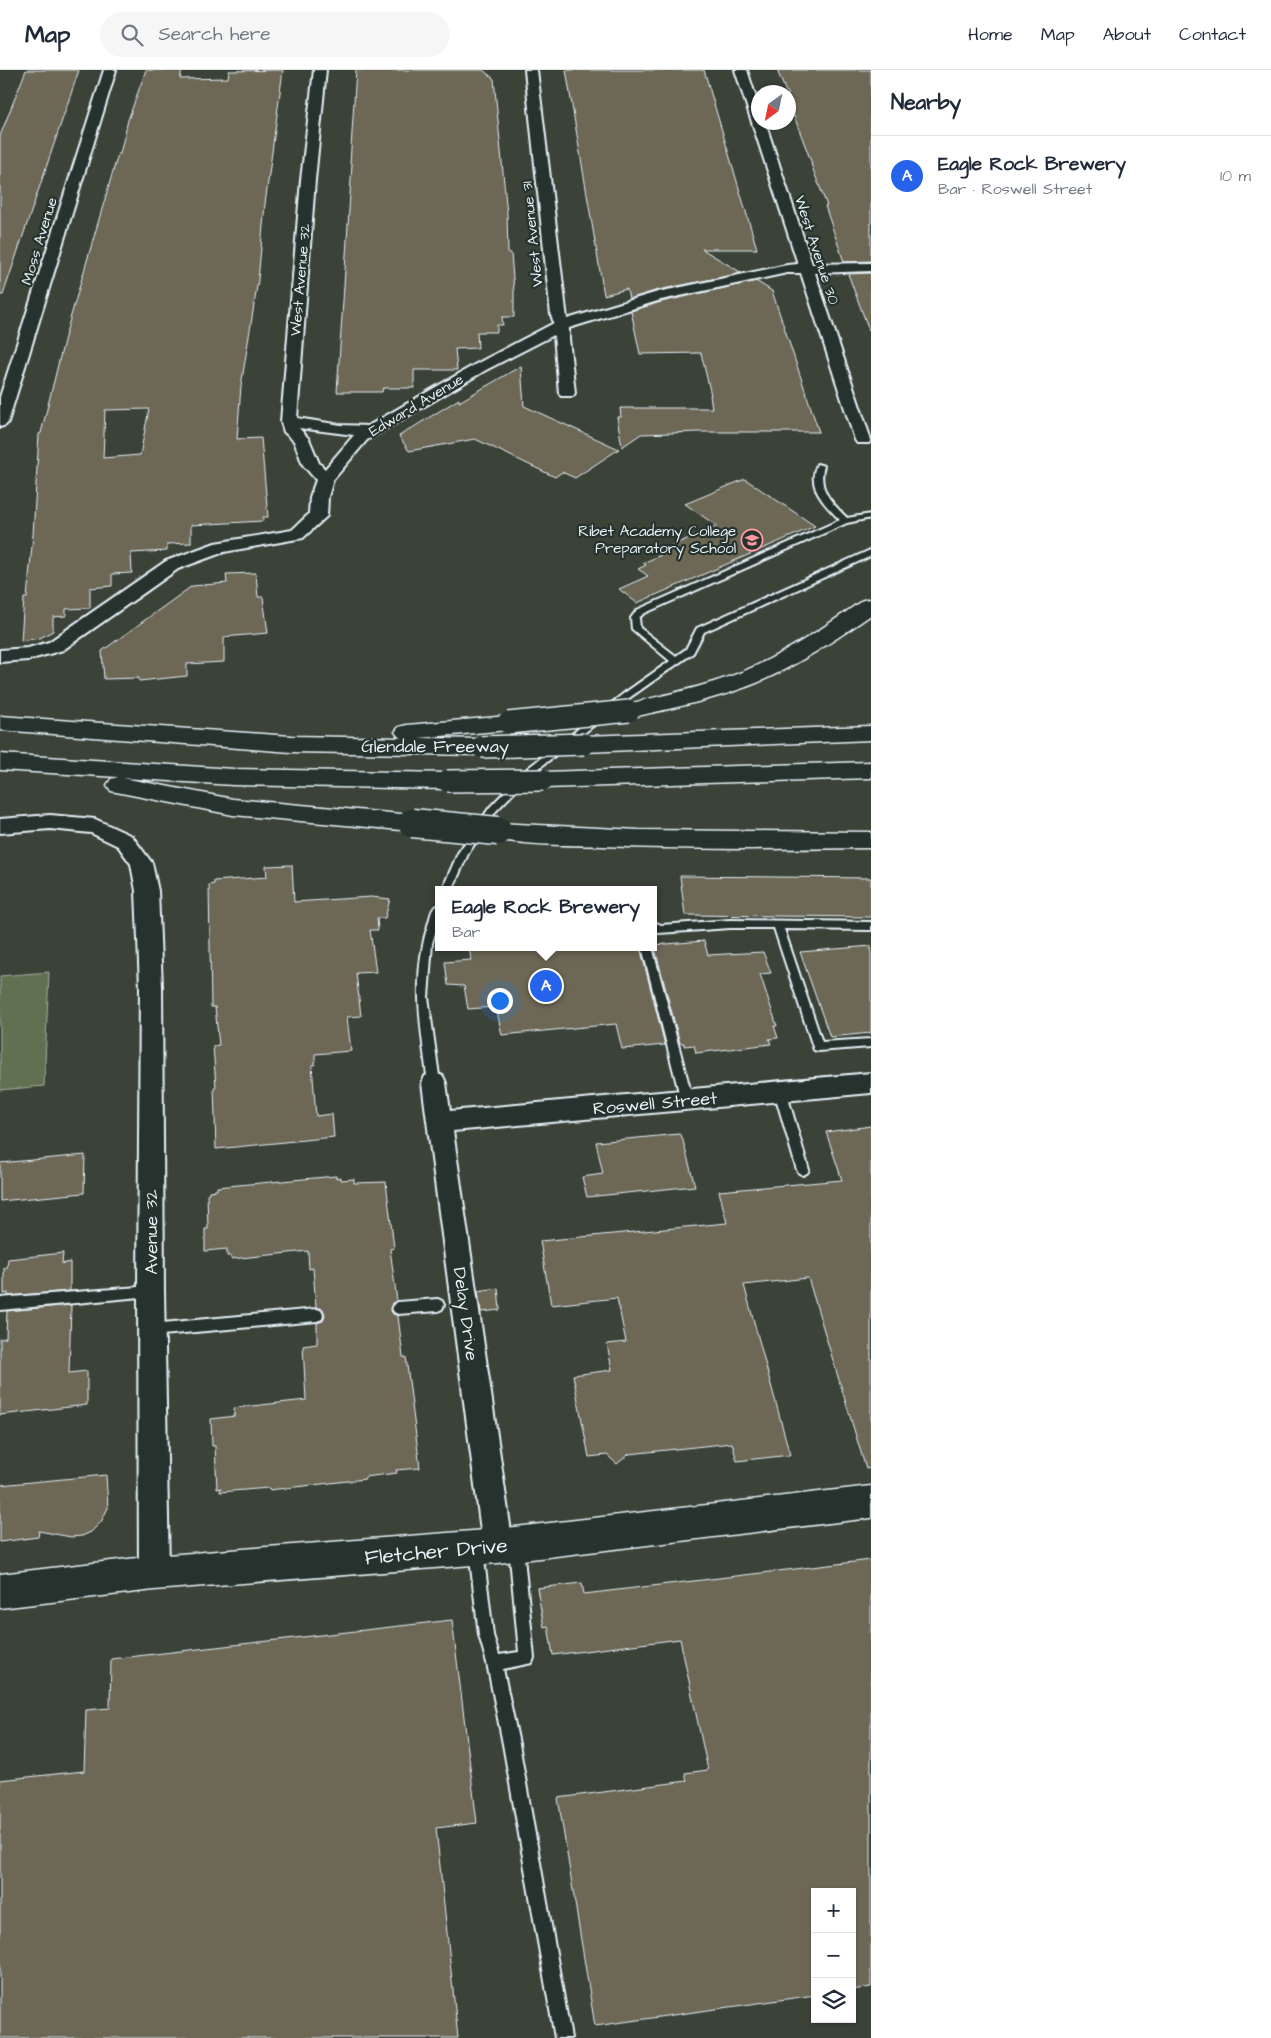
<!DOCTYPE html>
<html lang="en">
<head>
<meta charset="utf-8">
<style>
	:root { --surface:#fff; --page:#f6f6f7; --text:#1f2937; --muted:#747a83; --line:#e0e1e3; --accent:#2563eb }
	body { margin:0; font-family:"Architects Daughter",sans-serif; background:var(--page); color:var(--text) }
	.controls { position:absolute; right:15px; bottom:15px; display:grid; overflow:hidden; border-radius:0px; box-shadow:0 1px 4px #0004 }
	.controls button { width:45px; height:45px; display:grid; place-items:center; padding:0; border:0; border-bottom:1px solid var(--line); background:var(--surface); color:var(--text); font:25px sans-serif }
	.compass { position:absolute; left:751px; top:15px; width:45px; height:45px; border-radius:50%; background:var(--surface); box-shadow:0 1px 4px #0004; rotate:213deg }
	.you { position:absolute; left:499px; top:930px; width:18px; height:18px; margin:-12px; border:4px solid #fff; border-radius:50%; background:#1a73e8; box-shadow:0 0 0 8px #1a73e833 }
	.badge { display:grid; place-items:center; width:32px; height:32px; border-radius:50%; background:var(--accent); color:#fff; font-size:16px; font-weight:700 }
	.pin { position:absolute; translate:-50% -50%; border:2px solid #fff; box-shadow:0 1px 5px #0006 }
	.popup { position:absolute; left:435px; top:816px; width:222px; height:65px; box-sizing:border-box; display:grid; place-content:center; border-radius:0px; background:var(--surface); filter:drop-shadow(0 1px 4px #0005); font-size:16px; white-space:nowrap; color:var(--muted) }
	.popup b { font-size:19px; color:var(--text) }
	.popup::after { content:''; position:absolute; left:50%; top:100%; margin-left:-10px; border:10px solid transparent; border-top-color:var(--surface) }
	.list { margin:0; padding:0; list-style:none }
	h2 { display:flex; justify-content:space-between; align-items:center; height:65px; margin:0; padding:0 20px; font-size:21px }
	h2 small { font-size:16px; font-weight:400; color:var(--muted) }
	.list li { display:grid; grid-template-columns:32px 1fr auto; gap:15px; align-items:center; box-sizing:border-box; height:80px; padding:0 20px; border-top:1px solid var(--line) }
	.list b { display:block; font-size:19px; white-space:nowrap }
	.list p { margin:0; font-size:16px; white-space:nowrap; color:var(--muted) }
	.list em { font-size:16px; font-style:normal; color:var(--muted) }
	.icon { flex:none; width:28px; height:28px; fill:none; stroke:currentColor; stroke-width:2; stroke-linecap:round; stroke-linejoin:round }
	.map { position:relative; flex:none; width:871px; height:1968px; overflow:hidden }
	header { display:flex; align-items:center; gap:30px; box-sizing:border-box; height:70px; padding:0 25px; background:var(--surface); border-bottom:1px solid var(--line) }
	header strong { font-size:24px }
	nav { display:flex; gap:28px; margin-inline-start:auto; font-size:18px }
	.search { width:350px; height:45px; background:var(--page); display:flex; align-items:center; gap:12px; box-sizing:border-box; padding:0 18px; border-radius:28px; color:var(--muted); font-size:19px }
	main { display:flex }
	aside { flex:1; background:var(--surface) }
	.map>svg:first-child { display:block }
	.green { fill:#617051; stroke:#a4b0a4 }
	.building { fill:#6d6756; stroke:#e8f1f8; fill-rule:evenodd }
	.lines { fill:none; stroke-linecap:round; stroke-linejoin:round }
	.lane-casing { stroke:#e8f1f8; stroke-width:4 }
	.street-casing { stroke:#e8f1f8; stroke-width:4 }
	.secondary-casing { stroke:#e8f1f8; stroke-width:3 }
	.highway-casing { stroke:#e8f1f8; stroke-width:3 }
	.lane { fill:#26332d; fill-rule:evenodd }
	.street { fill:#26332d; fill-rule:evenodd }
	.secondary { fill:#26332d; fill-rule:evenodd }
	.highway { fill:#26332d; fill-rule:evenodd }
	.highway-bridge-far1-casing { stroke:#e8f1f8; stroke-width:24; stroke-linecap:butt }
	.highway-bridge-casing { stroke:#e8f1f8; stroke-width:31; stroke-linecap:butt }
	.highway-bridge-far1 { stroke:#26332d; stroke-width:21 }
	.highway-bridge { stroke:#26332d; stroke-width:28 }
	.labels { text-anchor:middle; stroke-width:4.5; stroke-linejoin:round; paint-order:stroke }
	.far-street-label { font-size:15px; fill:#e8f1f8; stroke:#26332d }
	.far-poi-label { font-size:15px; fill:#e8f1f8; stroke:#26332d; text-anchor:end }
	.street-label { font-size:18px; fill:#e8f1f8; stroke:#26332d }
	.near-street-label { font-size:21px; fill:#e8f1f8; stroke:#26332d }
</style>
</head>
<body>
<header>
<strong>Map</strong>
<div class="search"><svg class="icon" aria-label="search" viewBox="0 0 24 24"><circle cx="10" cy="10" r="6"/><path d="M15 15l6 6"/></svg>Search here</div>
<nav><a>Home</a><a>Map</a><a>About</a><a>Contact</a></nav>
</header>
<main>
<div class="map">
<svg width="871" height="1968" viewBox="0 0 871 1968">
	<rect width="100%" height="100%" fill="#3b4339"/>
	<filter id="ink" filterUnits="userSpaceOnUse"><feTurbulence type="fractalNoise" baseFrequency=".02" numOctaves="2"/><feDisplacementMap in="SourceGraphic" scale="10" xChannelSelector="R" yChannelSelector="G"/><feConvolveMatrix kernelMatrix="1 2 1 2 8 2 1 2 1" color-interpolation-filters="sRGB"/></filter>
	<g filter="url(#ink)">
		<path class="green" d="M49 902 44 1016 0 1020V906Z"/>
		<g class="building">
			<path d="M26 0H79L3 225H0V66Z"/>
			<path d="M146 0H182L180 9 228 8 229 1 283 0 265 134 258 210 241 316 237 369 261 368 268 447H263V451L191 455V473L167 474V481L131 483 132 503 112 504V516L90 518V538L66 539V546L53 547V561L40 568 21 571 24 528H27L33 465 39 364 41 363 66 263 118 84H120L128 50ZM149 339 140 385 103 388 105 340Z"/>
			<path d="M356 0H483L494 9 507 144 508 183H511L514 221V247H502L503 255H497V262H477L478 278 455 279 457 300H414V318H383L382 322H337L352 94H350Z"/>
			<path d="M566 0H704L757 179H702L742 203 658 220 629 229 627 219 604 225Z"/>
			<path d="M777 0H871V191L844 192 825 136H827L811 94H812L788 30V22H786Z"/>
			<path d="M871 203V259L869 260 848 204Z"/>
			<path d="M756 211 772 221 819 362H700L641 364 622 377 617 347H621L620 338H712L710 325H711L701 283 640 284 631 241 661 232Z"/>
			<path d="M521 296 524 336 619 379 575 408 562 402 555 407 475 369 409 381 399 366 459 329V332Z"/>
			<path d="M745 409 815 456 637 533 619 519 648 506 638 499 646 495 643 493 661 485 657 482 717 456 685 434Z"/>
			<path d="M256 503 258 527H263L268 563 224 567V592L187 594V606L139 611V608L104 609 102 581 192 516 227 513 226 504Z"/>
			<path d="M292 795 294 832 371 827 390 829 385 848H377L378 860H370L376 902 356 903 361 946 347 947 351 981 315 984V995H312L316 1046 332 1044 334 1067 216 1079 214 1017H216L213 976 219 975 215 937H211L209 815 214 814V811L267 807 266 796Z"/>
			<path d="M680 806 871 808V847L685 845Z"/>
			<path d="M704 871 708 885 763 882 771 903 760 904 777 956H774L778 968 769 969 771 974 696 983 694 975 684 976V973H680L654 875Z"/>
			<path d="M871 876V963L830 967 800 882Z"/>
			<path d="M469 877H640L665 975 622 979 616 954 502 965 496 937 468 939 464 916 448 915 445 892 471 890Z"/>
			<path d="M871 1056V1398L866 1399 808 1208 744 1215 790 1385 737 1391 732 1373 629 1384 617 1394 607 1385 589 1387 573 1305 612 1300 607 1274 626 1272 617 1228 551 1235 540 1171 727 1153 719 1121 842 1110 826 1062Z"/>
			<path d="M679 1064 682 1067 695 1116 587 1127 582 1107 603 1104 596 1072Z"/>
			<path d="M85 1085 84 1123 0 1131V1093Z"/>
			<path d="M336 1106V1108L341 1107V1110L354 1109V1113L386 1112 394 1178 390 1179 397 1231 392 1233 390 1239 393 1244 398 1246 403 1287H406L420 1398 396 1400 397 1403 365 1407V1409L269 1420V1418L220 1422 221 1418 217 1419 215 1376H212L211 1349 235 1346 234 1338 306 1330 303 1276 317 1274V1253L323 1251 325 1245 323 1239 316 1237 313 1198 309 1199 308 1181 231 1189V1186H227V1179L205 1181V1159H208L207 1124 209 1123V1121L217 1120V1117Z"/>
			<path d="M63 1183 62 1194 70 1192V1221L8 1226V1223L4 1224V1198H7L8 1189Z"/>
			<path d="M498 1218 500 1240 481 1242 478 1221Z"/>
			<path d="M71 1235 69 1303 87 1301V1335L0 1345V1269L6 1268 7 1241Z"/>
			<path d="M106 1405 108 1438 101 1452 91 1462 82 1466 71 1467 39 1461 38 1467 0 1472V1415Z"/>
			<path d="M871 1490V1917L852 1920V1822H815V1925L595 1956 558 1728 687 1711 685 1703 708 1700 680 1569 553 1585 548 1556 544 1557 537 1518 582 1513 584 1524Z"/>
			<path d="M452 1550 477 1753 436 1758 458 1968H0V1710L84 1701 86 1640 110 1638 111 1589Z"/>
		</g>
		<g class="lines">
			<g class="lane-casing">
				<g id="lane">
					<path d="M817 394 824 396C817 419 831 432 847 448L871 444V448L847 453 643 544 639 548 640 558 676 586 686 579 697 558 868 481 871 480V486L704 562 693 583 629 628 534 702 496 741 468 784 452 820H442L458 783 490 737 528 698 623 624 670 591 632 559 631 548 637 540 840 450C825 435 806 417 817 394Z"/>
					<path d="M438 836V854L432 873 428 927 440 1013 438 1016H430L428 1013C421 958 411 906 429 852 431 846 431 838 438 836Z"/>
					<path d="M730 850 871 852V860L784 859 822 972 871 969V977L818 981 814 980 774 858H730L659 863 654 861V852L661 855Z"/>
					<path d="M642 877H652L693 1030 691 1033H683L681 1030Z"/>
					<path d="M780 1016 784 1018 786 1021 809 1100 807 1103 803 1105 799 1103 797 1100 774 1021 776 1018Z"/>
					<path d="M151 1216 155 1217 157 1221 155 1225 151 1226 0 1240V1228Z"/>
					<path d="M438 1229 442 1231 444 1235 442 1239 438 1241 398 1244 394 1242 392 1238 394 1234 398 1232Z"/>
					<path d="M317 1239 322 1241 323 1245 322 1249 317 1251 151 1266 146 1264 145 1260 146 1256 151 1254Z"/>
					<path d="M516 1470 521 1472 523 1477 534 1588 532 1593 503 1599 519 1674 571 1968H555L503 1674 487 1593 479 1565 469 1480 471 1475 476 1473 481 1475 483 1480 493 1565 499 1585 519 1582 509 1477 511 1472Z"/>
				</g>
			</g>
			<g class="street-casing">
				<g id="street">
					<path d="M104 0H116L8 352 6 355 0 357V327Z"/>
					<path d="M314 0H326L315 110 297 348 341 355 368 356 476 294 554 253 551 245 525 0H537L567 249 658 222 787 195 798 194 735 0H747L758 34V52H765L812 194 871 193V201L815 203 871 370 869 373H857L855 370 801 203H787L661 230 569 258V269L575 323 573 326H561L559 323 554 265 486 300 367 370 333 410 328 427 327 446 303 468 224 482 178 499 63 580 28 590 0 592V580L28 578 49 572 166 491 215 473 292 460 309 444 310 427 316 410 303 395 294 371 284 362 281 352 301 110ZM299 358 354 365 325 399 319 393 309 369Z"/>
					<path d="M50 745 95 749 132 766 152 793 158 821 162 917 164 1221 169 1503 165 1513 154 1518 143 1513 139 1503 138 1221 140 917 136 821 131 794 118 776 91 763 50 759 0 763V749Z"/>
					<path d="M434 1003 443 1006 446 1013 450 1041 871 1003V1023L453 1061 513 1476 508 1486 498 1490 488 1486 483 1476 422 1013 425 1006Z"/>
				</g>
			</g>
			<g class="secondary-casing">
				<path id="secondary" d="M871 1416V1448L498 1493 154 1520 0 1538V1504L154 1486 498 1459Z"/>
			</g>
			<g class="highway-casing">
				<g id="highway">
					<path d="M871 529V545C835 570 799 594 759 612 718 629 672 638 629 648L621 646 618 641 621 636C661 625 703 618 742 602 785 584 825 557 863 530Z"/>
					<path d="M0 646 291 666 402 668 399 667 395 662 399 657 407 655 508 646 516 648 519 653 516 658 508 660 419 668 481 669 489 672 493 677 489 682 481 685 291 682 0 660Z"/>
					<path d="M871 656V670L584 682 576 679 572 674 576 669 584 666Z"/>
					<path d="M0 684 233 699 447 703 455 705 459 711 455 717 447 719 233 715 123 708 233 729 412 745 421 747 424 753 421 759 412 761 233 745 111 721 107 715 111 709 118 707 0 700Z"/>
					<path d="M871 692V708L543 718 535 716 531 710 535 704 543 702Z"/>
					<path d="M498 753 638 760 871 762V778C782 779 693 780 603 776 571 775 520 776 489 767L486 761 489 755Z"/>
				</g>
			</g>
			<use href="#lane" class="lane"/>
			<use href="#street" class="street"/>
			<use href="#secondary" class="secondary"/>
			<use href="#highway" class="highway"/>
			<g class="highway-bridge-far1-casing">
				<g id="highway-bridge-far1">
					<path d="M508 653 629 641"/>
					<path d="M481 677 584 674"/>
					<path d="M447 711 543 710"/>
				</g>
			</g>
			<g class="highway-bridge-casing">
				<path id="highway-bridge" d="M412 753 498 761"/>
			</g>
			<use href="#highway-bridge-far1" class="highway-bridge-far1"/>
			<use href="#highway-bridge" class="highway-bridge"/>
		</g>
	</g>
	<defs>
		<g id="school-ring" transform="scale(1.125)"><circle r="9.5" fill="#26332d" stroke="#ff9aa2" stroke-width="1.5"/><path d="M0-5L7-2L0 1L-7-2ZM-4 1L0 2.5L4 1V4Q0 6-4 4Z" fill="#ff9aa2"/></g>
	</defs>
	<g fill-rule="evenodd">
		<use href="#school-ring" x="752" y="470"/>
	</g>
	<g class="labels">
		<g class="far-street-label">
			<text transform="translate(532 164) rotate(-96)" y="5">West Avenue 31</text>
			<text transform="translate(39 171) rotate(-73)" y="5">Moss Avenue</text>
			<text transform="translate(817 180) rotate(72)" y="5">West Avenue 30</text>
			<text transform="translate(300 210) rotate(-85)" y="5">West Avenue 32</text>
			<text transform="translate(416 335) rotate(-31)" y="5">Edward Avenue</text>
		</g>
		<g class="far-poi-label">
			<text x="736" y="466">Ribet Academy College<tspan x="736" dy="17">Preparatory School</tspan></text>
		</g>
		<g class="street-label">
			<text x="435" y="682">Glendale Freeway</text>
			<text transform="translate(655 1033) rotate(-5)" y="6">Roswell Street</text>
			<text transform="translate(151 1162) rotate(-90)" y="6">Avenue 32</text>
			<text transform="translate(466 1244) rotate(82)" y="6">Delay Drive</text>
		</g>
		<g class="near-street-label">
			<text transform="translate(436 1481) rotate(-5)" y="7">Fletcher Drive</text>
		</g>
	</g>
</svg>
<div class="controls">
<button>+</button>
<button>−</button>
<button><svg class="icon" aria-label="layers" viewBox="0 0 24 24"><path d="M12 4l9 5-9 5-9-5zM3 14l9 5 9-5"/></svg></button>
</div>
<svg class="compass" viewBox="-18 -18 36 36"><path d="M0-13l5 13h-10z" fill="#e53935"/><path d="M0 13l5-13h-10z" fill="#747a83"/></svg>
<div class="you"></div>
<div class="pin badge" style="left:546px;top:916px">A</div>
<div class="popup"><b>Eagle Rock Brewery</b>Bar</div>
</div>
<aside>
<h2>Nearby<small></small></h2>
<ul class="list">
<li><span class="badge">A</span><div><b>Eagle Rock Brewery</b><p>Bar · Roswell Street</p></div><em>10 m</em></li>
</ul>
</aside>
</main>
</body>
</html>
